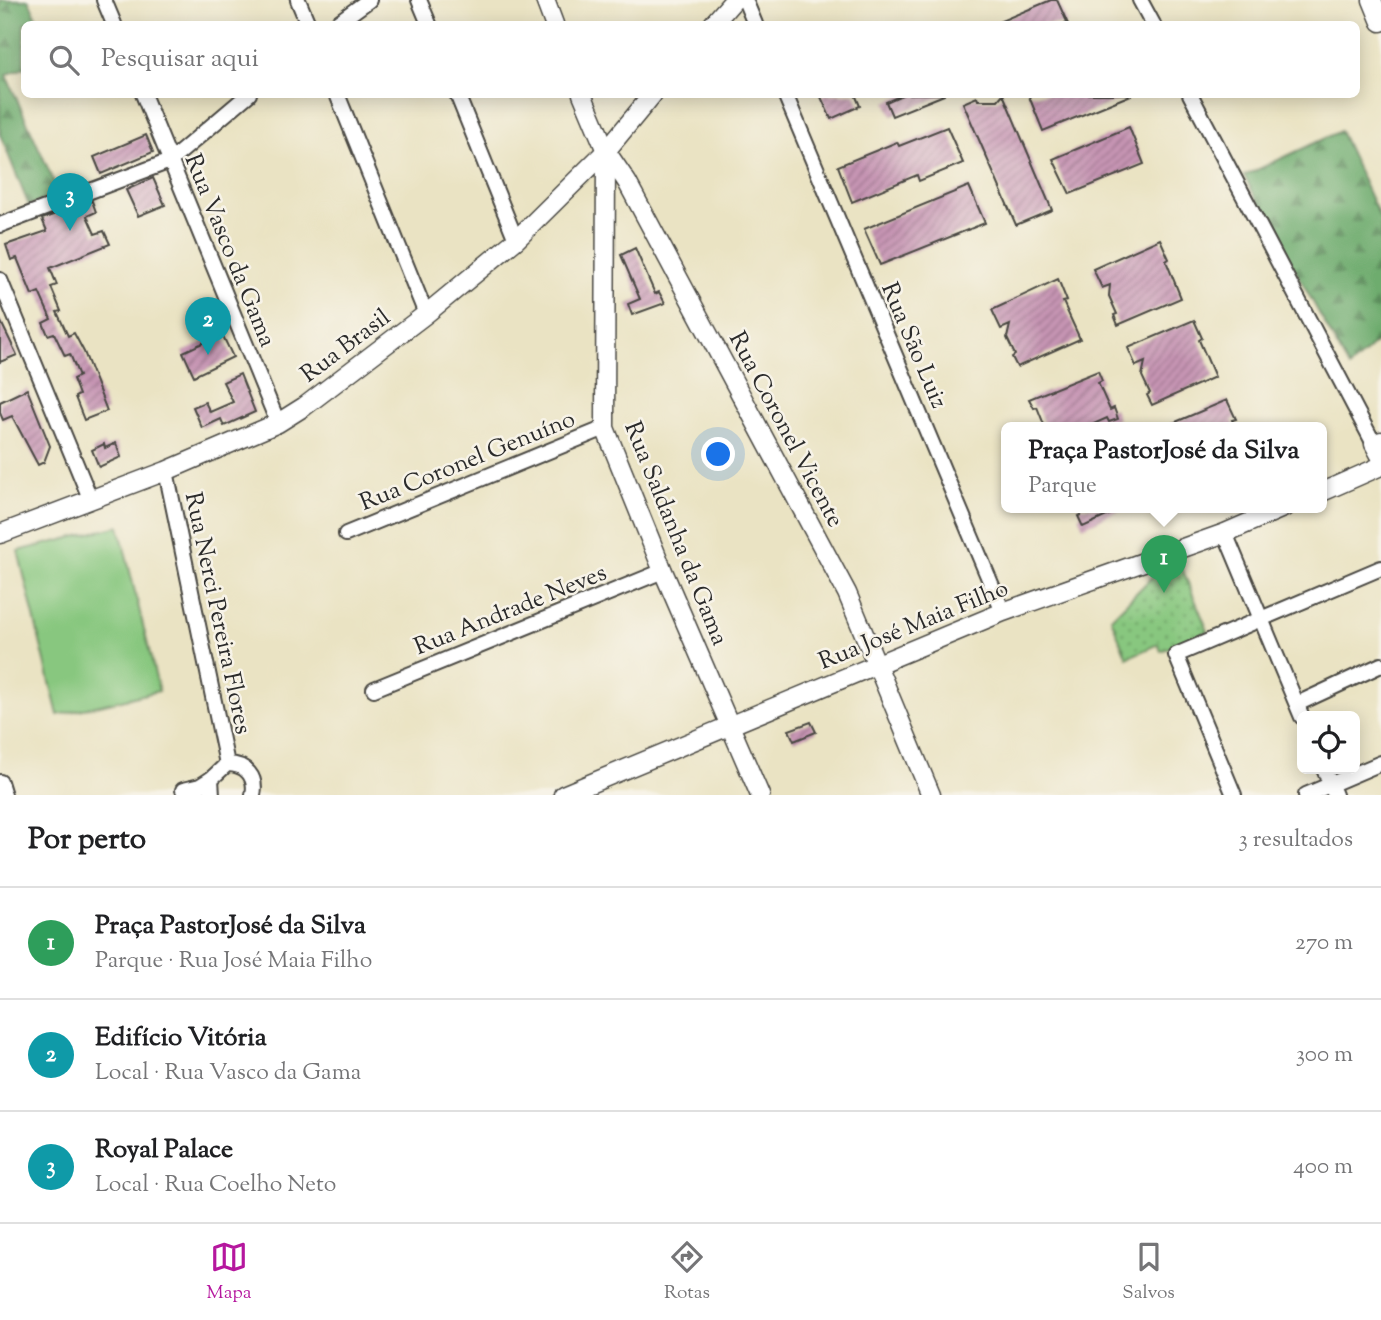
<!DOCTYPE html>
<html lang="pt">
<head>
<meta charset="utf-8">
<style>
	:root { --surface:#fff; --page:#f6f6f6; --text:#202124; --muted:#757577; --line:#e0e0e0; --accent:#b5179e }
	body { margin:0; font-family:"Sorts Mill Goudy",serif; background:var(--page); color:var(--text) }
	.controls { position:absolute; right:21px; bottom:21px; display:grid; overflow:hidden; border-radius:10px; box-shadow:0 4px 18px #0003 }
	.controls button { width:63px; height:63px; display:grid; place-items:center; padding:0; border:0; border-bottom:2px solid var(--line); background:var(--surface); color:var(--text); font:35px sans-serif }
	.you { position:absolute; left:719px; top:455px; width:24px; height:24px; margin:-18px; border:5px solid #fff; border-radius:50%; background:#1a73e8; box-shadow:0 0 0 10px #1a73e833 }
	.badge { display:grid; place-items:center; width:46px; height:46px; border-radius:50%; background:var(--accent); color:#fff; font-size:23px; font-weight:700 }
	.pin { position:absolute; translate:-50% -58px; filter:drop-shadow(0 2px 4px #0008) }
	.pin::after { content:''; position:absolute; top:37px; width:24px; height:21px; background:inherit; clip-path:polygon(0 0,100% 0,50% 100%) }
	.popup { position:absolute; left:1001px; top:422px; width:326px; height:91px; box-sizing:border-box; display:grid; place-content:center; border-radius:10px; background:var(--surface); filter:drop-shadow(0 2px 5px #0005); font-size:23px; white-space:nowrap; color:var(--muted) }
	.popup b { font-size:26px; color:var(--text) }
	.popup::after { content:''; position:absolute; left:50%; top:100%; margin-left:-14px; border:14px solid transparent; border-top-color:var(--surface) }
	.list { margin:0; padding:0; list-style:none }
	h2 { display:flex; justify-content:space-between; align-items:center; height:91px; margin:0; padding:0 28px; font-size:30px }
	h2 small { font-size:23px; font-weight:400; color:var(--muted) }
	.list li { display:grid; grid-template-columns:46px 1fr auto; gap:21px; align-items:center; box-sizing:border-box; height:112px; padding:0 28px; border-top:2px solid var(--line) }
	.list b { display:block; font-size:26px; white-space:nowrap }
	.list p { margin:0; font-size:23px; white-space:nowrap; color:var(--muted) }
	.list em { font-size:23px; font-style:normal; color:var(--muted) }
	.icon { flex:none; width:38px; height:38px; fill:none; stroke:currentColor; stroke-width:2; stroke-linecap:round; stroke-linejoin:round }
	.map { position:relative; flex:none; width:1381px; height:795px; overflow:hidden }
	.search { position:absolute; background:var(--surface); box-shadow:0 4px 18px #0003; left:21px; right:21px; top:21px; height:77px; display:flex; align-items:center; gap:18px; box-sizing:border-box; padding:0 24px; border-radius:10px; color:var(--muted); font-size:26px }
	.sheet { height:427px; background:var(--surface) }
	nav { display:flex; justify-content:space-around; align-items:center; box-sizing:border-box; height:98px; border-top:2px solid var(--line); background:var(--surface); font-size:19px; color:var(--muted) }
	nav a { display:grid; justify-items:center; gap:4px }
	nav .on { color:var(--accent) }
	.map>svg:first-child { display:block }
	.grass { fill:url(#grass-dots); stroke:#5a7955; stroke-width:2 }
	.forest { fill:url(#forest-firs); stroke:#4c6c4c; stroke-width:2 }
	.pitch { fill:#88c77f; stroke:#5a7955; stroke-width:2 }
	.building { fill:url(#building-hatch) }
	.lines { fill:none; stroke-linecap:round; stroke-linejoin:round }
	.minor-casing { stroke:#484742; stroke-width:18 }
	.tertiary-casing { stroke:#484742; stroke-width:21 }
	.minor { stroke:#fff; stroke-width:14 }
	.tertiary { stroke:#fff; stroke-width:18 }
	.labels { text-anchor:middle; stroke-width:5; stroke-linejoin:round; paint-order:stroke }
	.street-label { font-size:24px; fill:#2b2b2b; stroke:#f7f3e8 }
</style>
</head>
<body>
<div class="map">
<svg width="1381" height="795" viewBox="0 0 1381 795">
	<defs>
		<pattern id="grass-dots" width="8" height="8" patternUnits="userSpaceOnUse" patternTransform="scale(1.75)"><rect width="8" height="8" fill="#88c77f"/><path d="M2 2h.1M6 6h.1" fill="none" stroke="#6fa268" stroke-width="1.8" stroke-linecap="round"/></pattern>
		<pattern id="forest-firs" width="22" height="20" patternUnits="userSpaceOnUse" patternTransform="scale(1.75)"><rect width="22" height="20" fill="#6eac6e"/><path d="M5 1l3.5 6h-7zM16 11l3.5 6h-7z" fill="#5b8c5b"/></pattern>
		<pattern id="building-hatch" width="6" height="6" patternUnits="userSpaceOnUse" patternTransform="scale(1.75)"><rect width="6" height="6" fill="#c694b3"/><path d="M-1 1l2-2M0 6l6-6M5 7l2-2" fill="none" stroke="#a17992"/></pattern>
	</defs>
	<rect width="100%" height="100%" fill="#f7f3e8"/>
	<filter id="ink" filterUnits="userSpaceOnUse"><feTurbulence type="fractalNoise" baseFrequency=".0143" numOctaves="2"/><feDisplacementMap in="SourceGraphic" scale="14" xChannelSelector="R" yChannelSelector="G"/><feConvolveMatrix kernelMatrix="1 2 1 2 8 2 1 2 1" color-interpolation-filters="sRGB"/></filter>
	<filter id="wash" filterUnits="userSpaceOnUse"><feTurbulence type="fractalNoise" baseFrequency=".00686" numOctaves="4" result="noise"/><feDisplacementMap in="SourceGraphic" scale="28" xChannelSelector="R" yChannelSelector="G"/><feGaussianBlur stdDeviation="1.57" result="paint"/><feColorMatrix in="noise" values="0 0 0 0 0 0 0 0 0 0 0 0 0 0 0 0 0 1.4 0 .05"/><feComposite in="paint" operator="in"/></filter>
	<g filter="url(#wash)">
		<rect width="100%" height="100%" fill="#eae3c3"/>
		<path class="grass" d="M1179 561 1208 631 1161 651 1158 644 1127 658 1111 618 1160 569Z"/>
		<g class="forest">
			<path d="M0 0H29L39 24H24V68L6 75 59 193 29 206 0 134Z"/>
			<path d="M1340 131 1381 220V338L1349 368 1244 176Z"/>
		</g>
		<path class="pitch" d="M119 526 159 691 58 715 18 551Z"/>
		<g id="blocks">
			<g class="building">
				<path d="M1051 0H1057L1068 24H994Z"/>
				<path d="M826 94H855L860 106 831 119 821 97Z"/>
				<path d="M904 94H944V95L892 116 886 102Z"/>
				<path d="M1003 94 1052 210 1016 225 963 103 977 97 978 100H998Z"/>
				<path d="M1028 94H1131V95L1043 131Z"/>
				<path d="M947 127 963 163 919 181 917 175 852 202 838 166 897 142 899 146Z"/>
				<path d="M1129 127 1144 164 1070 194 1053 159Z"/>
				<path d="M146 135 153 152 101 174 94 157Z"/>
				<path d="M153 178 165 205 138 216 126 190Z"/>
				<path d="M969 186 985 223 880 265 864 229Z"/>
				<path d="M92 201 96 212 87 216 95 234 104 231 110 244 50 268 57 285 51 287 61 311 57 312 68 336 74 333 84 352 107 411 84 420 75 397 79 395 73 379 79 376 70 354 65 356 54 333 48 335 43 323 51 319 39 292 32 295 17 258 11 260 6 245 47 231 42 219Z"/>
				<path d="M1160 239 1169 259 1166 261 1181 298 1118 325 1114 315 1117 314 1109 296 1110 285 1102 288 1093 269Z"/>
				<path d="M635 248 655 294 659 292 665 303 632 315 628 304 640 299 621 255Z"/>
				<path d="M1058 279 1067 301 1063 302 1080 339 1017 367 1012 357 1015 355 1007 338 1010 325 1001 329 992 310Z"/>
				<path d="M0 320 17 355 0 362Z"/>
				<path d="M1194 320 1202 338 1199 340 1215 377 1152 405 1147 395 1150 393 1142 376 1145 362 1136 366 1128 348Z"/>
				<path d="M222 334 233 357 194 376 183 352Z"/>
				<path d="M1098 371 1102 381 1098 383 1110 410 1114 408 1118 419 1109 422 1107 418 1087 427H1045L1037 407 1034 408 1029 399Z"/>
				<path d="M240 374 255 412 224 426 221 419 202 428 193 407 205 402 210 412 233 402 223 382Z"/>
				<path d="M27 389 50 446 44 462 38 465 12 416 3 420 0 413V402Z"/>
				<path d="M1227 400 1236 419 1232 420 1235 427H1164Z"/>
				<path d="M116 443 121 457 99 467 92 450 104 444 105 448Z"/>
				<path d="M1078 507H1126L1083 527 1078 516 1081 515Z"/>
				<path d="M811 722 816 732 794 741 789 730Z"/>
			</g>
		</g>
	</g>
	<g filter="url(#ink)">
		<use href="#blocks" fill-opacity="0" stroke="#484742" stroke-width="2"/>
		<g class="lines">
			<g class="minor-casing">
				<g id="minor">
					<path d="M104 0 114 24"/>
					<path d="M298 0 308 24"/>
					<path d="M419 0 429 24"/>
					<path d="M745 0 755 24"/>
					<path d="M1140 0 1153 24"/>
					<path d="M336 24 369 0"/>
					<path d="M143 94 278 423"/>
					<path d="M337 94 426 314"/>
					<path d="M457 94 516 240"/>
					<path d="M785 94 1003 612"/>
					<path d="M1190 94 1374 444"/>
					<path d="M0 225 170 161 249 94"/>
					<path d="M0 280 90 498"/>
					<path d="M166 471 227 764"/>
					<path d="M1225 533 1302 717"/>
					<path d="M346 534 605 428"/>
					<path d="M374 689 663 571"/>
					<path d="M1297 704 1381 665"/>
					<path d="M1324 769 1335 795"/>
					<path d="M0 782 4 795"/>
					<path d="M183 790 200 786 211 779"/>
					<path d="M212 795 211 779 227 764C246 764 257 777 253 795"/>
					<path d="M1234 795 1176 655 1381 568"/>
					<path d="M1306 795 1381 763"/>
				</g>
			</g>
			<g class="tertiary-casing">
				<g id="tertiary">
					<path d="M545 0 554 24"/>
					<path d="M1372 0 1381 22"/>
					<path d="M713 24 734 0"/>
					<path d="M582 94 606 151 627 182 847 593 931 795"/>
					<path d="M606 151 605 428 663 571 760 795"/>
					<path d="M1381 441 1374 444 1381 457"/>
					<path d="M1322 492 1381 466"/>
					<path d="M0 534 166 471 278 423 305 406 426 314 516 240 606 151 653 94"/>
					<path d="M563 795 1003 612 1225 533 1285 507"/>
				</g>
			</g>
			<use href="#minor" class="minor"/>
			<use href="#tertiary" class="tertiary"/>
		</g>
	</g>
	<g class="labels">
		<g class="street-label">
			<text transform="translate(231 250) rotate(68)" y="8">Rua Vasco da Gama</text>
			<text transform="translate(345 345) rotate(-37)" y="8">Rua Brasil</text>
			<text transform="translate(915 345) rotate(67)" y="8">Rua São Luiz</text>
			<text transform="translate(787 429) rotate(62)" y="8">Rua Coronel Vicente</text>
			<text transform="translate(467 460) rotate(-22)" y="8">Rua Coronel Genuíno</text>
			<text transform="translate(677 533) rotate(68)" y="8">Rua Saldanha da Gama</text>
			<text transform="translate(510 609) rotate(-22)" y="8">Rua Andrade Neves</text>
			<text transform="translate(219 613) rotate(78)" y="8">Rua Nerci Pereira Flores</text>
			<text transform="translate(913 624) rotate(-22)" y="8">Rua José Maia Filho</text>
		</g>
	</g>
</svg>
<div class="controls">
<button><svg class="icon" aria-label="locate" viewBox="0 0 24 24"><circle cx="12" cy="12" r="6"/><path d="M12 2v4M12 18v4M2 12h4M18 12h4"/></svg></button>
</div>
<div class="you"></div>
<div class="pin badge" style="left:1164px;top:593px;background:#2e9e5b">1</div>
<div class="popup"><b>Praça PastorJosé da Silva</b>Parque</div>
<div class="pin badge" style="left:208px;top:355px;background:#0f9aa8">2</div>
<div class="pin badge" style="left:70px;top:231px;background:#0f9aa8">3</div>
<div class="search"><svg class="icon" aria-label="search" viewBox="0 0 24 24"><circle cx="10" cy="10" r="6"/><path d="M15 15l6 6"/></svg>Pesquisar aqui</div>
</div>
<section class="sheet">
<h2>Por perto<small>3 resultados</small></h2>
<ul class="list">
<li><span class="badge" style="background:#2e9e5b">1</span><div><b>Praça PastorJosé da Silva</b><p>Parque · Rua José Maia Filho</p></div><em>270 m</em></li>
<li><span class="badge" style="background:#0f9aa8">2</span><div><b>Edifício Vitória</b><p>Local · Rua Vasco da Gama</p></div><em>300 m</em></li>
<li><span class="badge" style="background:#0f9aa8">3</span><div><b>Royal Palace</b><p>Local · Rua Coelho Neto</p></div><em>400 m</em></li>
</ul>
</section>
<nav>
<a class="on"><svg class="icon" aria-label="map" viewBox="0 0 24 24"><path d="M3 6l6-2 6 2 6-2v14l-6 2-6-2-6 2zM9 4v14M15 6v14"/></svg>Mapa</a>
<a><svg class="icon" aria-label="directions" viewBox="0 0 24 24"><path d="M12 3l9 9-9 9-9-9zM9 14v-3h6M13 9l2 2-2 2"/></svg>Rotas</a>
<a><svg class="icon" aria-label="saved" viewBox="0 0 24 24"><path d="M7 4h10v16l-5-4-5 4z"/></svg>Salvos</a>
</nav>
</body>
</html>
